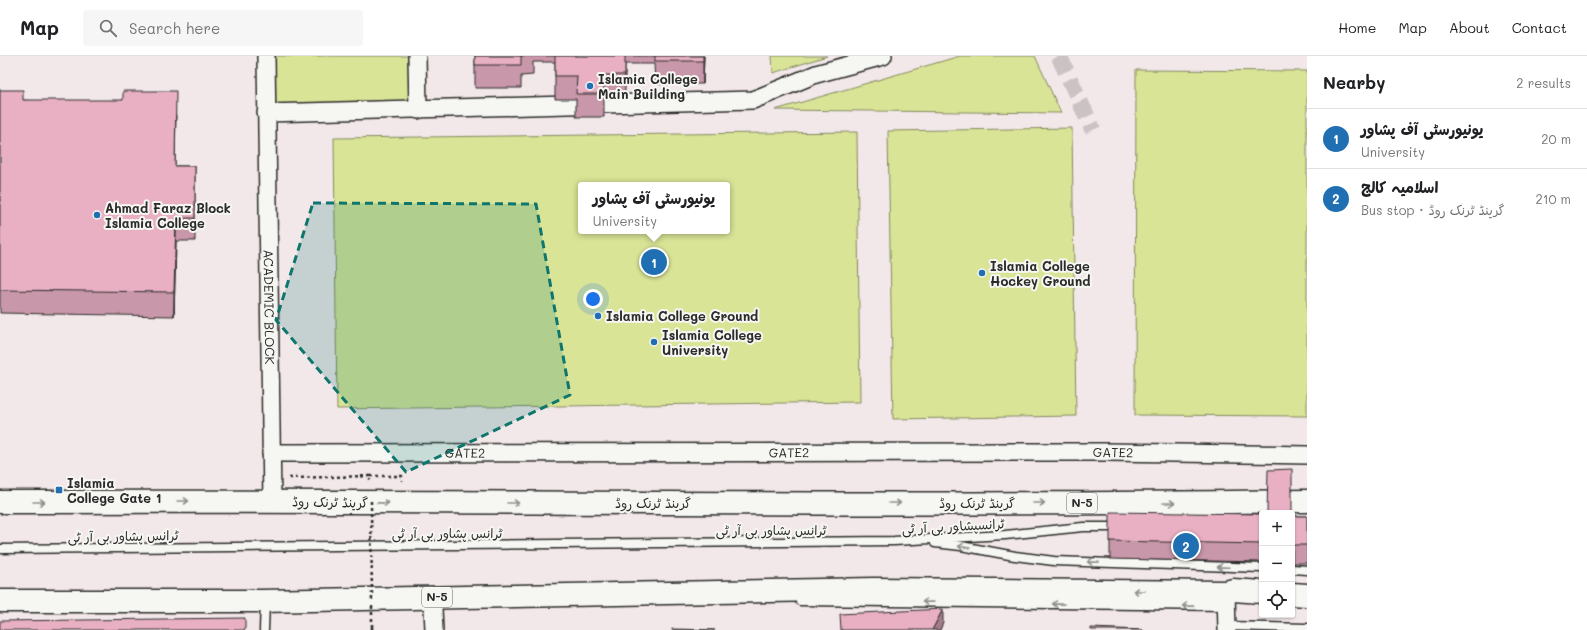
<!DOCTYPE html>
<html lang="en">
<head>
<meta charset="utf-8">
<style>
	:root { --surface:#fff; --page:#f6f6f6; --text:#202124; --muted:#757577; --line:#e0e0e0; --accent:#1f6fb2 }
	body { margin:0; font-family:Mali,"Playpen Sans Arabic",sans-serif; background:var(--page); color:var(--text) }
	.controls { position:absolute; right:12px; bottom:12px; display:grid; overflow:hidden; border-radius:4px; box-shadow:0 1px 3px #0004 }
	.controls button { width:36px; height:36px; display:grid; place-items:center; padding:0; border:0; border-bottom:1px solid var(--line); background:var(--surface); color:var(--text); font:20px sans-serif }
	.you { position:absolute; left:593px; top:243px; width:14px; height:14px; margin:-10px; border:3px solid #fff; border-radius:50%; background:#1a73e8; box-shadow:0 0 0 6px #1a73e833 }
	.badge { display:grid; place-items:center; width:26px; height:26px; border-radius:50%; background:var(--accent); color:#fff; font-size:13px; font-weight:700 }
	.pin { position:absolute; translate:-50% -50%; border:2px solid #fff; box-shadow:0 1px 4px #0006 }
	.popup { position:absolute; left:578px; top:126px; width:152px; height:52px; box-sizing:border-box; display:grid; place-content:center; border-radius:4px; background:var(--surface); filter:drop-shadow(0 1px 3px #0005); font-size:13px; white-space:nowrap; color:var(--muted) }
	.popup b { font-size:15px; color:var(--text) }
	.popup::after { content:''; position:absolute; left:50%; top:100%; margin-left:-8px; border:8px solid transparent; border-top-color:var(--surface) }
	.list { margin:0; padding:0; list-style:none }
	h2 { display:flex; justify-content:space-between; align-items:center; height:52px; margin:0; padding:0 16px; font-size:17px }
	h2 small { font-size:13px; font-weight:400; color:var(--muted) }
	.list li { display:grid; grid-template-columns:26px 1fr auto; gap:12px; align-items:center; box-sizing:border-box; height:60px; padding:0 16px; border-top:1px solid var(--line) }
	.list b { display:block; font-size:15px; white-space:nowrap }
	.list p { margin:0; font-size:13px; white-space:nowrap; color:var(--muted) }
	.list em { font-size:13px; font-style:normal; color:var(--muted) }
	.icon { flex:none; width:22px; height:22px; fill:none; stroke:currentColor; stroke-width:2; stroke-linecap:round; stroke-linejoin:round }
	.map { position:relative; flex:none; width:1307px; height:574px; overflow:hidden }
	header { display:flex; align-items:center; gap:24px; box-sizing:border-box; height:56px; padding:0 20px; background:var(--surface); border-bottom:1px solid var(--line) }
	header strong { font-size:19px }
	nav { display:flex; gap:22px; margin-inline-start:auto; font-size:14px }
	.search { width:280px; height:36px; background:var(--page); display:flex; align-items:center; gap:10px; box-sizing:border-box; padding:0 14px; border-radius:4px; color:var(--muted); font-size:15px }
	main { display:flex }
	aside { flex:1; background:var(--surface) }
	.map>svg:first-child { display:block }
	.green { fill:#d9e496; stroke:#828860; fill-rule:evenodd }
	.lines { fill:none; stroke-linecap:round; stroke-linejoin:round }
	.street-tunnel { stroke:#cbc2c3; stroke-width:17; stroke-dasharray:17 8; stroke-linecap:butt }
	.lane-casing { stroke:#2b2b2b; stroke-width:11 }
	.street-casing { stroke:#2b2b2b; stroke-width:20 }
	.highway-casing { stroke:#2b2b2b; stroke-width:25 }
	.path { stroke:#2b2b2b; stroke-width:2.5; stroke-dasharray:3 3; stroke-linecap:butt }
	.lane { stroke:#f6f6f2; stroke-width:8 }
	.street { stroke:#f6f6f2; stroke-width:17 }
	.highway { stroke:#f6f6f2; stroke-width:22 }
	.path-bridge { stroke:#2b2b2b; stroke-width:2.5; stroke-dasharray:3 3; stroke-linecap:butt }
	.wall { fill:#c897a9; stroke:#2b2b2b }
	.shaded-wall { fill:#a37b89; stroke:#2b2b2b }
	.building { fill:#e9b0c4; stroke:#2b2b2b }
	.oneway { stroke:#90908e }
	.marked { fill:#0f766e; fill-opacity:0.2; stroke:#0f766e; stroke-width:3; stroke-dasharray:8 5; stroke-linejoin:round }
	.poi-dot { fill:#1f6fb2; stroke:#f6f6f2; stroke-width:1.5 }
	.labels { text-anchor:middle; stroke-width:4; stroke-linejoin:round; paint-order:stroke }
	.shield { fill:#f6f6f2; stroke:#686867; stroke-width:1 }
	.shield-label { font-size:12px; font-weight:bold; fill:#2b2b2b }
	.poi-label { font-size:13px; font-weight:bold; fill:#2b2b2b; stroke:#f6f6f2; text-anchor:start }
	.street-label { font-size:13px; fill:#2b2b2b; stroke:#f6f6f2 }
</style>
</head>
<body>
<header>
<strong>Map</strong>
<div class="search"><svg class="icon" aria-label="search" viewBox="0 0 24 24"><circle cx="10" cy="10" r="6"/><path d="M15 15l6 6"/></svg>Search here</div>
<nav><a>Home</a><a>Map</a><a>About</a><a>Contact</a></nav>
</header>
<main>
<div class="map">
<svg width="1307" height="574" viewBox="0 0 1307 574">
	<rect width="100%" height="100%" fill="#f3e8e9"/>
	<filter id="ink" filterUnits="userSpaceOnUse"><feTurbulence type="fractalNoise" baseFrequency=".025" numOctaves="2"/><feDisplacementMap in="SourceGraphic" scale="8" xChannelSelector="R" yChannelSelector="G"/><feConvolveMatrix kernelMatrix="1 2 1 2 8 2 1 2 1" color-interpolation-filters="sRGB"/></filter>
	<g filter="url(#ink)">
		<g class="green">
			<path d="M266 0H416L417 54 267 57Z"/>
			<path d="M772 0H827L773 17Z"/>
			<path d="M960 0H1035L1061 57 775 54Z"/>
			<path d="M1136 14 1307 15V360L1135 359Z"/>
			<path d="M1072 72 1076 360 893 363 888 75Z"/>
			<path d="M857 76 860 346 337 353 334 82ZM581 129H727V175H581Z"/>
		</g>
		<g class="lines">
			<path class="street-tunnel" d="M1059 0 1093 74"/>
			<g class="lane-casing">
				<g id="lane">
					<path d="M935 487 961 490 1015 500 1054 505 1262 512"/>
					<path d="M0 493 894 485 1005 479 1083 471H1121"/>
					<path d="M1292 513 1307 514"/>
					<path d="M800 545 1227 550"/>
					<path d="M1227 570 1307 572"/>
					<path d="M264 574 265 546"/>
				</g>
			</g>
			<g class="street-casing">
				<g id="street">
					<path id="s1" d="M266 0 272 445"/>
					<path d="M417 0 418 54"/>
					<path d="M266 57 753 44 816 18 883 0"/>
					<path id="s2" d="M271 397 1106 396 1307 399"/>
					<path d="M1226 536 1227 574"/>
					<path d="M433 552 434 574"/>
				</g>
			</g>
			<g class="highway-casing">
				<g id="highway">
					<path d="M0 446C436 444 871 451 1307 445"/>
					<path d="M1292 538 1307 539"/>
					<path d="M0 545H261L874 533 1226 536 1233 534 1262 536"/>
				</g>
			</g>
			<g class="path">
				<path d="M370 420H402V425"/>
				<path d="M289 422 370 420V424"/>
				<path d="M372 574V571"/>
			</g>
			<use href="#lane" class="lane"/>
			<use href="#street" class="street"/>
			<use href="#highway" class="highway"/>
			<g class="path-bridge">
				<path d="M371 445 372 547"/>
				<path d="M372 571V549"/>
			</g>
		</g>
		<g class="wall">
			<path d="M475 0H704L703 28H655L654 8H625V42H604V61H576V43H555V6H533V19L521 20V32H475Z"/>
			<path d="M0 34 23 44 176 59 175 110H195V185H176L174 260 0 257Z"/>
			<path d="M1262 458V506L1110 503V485Z"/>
			<rect x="1292" y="460" width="15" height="47"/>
		</g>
		<g class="shaded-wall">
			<path d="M703 0H704L703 28Z"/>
			<path d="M176 162V185L174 260V236Z"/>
			<path d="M943 553V567L940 574H932Z"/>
		</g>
		<g class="building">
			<rect x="475" y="0" width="46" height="9"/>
			<path d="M555 0H625V19H604V38H576L577 20H555Z"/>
			<rect x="655" y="0" width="48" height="5"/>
			<path d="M0 34H23V44H123V35H176L175 110H195V162H176L174 236 0 234Z"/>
			<path d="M1292 413V457H1267L1268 414Z"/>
			<path d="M1110 456 1262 458V488L1110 485Z"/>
			<path d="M1292 460H1307V489H1292V522Z"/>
			<path d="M943 553 932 574H841L840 558Z"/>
			<path d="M245 562V574H0V565Z"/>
			<path d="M1091 572 1143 574H1091Z"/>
			<path d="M672 573 715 574H672Z"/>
		</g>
		<defs><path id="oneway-shaft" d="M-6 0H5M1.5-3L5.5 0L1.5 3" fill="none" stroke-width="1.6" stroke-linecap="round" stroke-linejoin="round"/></defs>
		<g class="oneway">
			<use href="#oneway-shaft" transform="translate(183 445)"/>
			<use href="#oneway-shaft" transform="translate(39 446)"/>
			<use href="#oneway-shaft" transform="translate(383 447) rotate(1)"/>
			<use href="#oneway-shaft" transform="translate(513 447)"/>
			<use href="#oneway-shaft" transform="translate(895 447)"/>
			<use href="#oneway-shaft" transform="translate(1039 447)"/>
			<use href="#oneway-shaft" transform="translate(1169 447)"/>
			<use href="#oneway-shaft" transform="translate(964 491) rotate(-171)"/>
			<use href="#oneway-shaft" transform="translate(1093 506) rotate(-178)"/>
			<use href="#oneway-shaft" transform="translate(1223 511) rotate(-178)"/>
			<use href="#oneway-shaft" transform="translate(1139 535) rotate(-180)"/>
			<use href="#oneway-shaft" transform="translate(928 546) rotate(-179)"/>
			<use href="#oneway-shaft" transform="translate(1058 548) rotate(-179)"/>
			<use href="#oneway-shaft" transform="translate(1188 550) rotate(-179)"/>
		</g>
	</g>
	<path class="marked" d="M313 147 536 148 570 339 406 416 276 264Z"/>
	<g class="poi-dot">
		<circle cx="590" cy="30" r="4"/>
		<circle cx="97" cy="159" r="4"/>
		<circle cx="982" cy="217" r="4"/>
		<circle cx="598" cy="260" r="4"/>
		<circle cx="654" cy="286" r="4"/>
		<rect x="55" y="430" width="8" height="8" rx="2"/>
	</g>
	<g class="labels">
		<g class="shield">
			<rect x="1067" y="437" width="30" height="20" rx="3"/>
			<rect x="422" y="531" width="30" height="20" rx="3"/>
		</g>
		<g class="shield-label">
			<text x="1082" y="451">N-5</text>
			<text x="437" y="545">N-5</text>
		</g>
		<g class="poi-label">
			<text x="598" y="28">Islamia College<tspan x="598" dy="15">Main Building</tspan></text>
			<text x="105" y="157">Ahmad Faraz Block<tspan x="105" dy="15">Islamia College</tspan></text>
			<text x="990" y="215">Islamia College<tspan x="990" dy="15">Hockey Ground</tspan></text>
			<text x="606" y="265">Islamia College Ground</text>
			<text x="662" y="284">Islamia College<tspan x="662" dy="15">University</tspan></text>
			<text x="67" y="432">Islamia<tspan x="67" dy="15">College Gate 1</tspan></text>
		</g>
		<g class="street-label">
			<text dy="5" stroke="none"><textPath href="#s1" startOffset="251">ACADEMIC BLOCK</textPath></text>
			<text dy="5" stroke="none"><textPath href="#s2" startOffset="518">GATE2</textPath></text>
			<text dy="5" stroke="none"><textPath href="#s2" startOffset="842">GATE2</textPath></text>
			<text dy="5" stroke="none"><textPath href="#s2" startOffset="194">GATE2</textPath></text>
			<text transform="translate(330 446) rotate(1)" y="5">گرینڈ ٹرنک روڈ</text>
			<text x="653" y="452">گرینڈ ٹرنک روڈ</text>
			<text x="977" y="452">گرینڈ ٹرنک روڈ</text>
			<text transform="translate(953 470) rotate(-3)" y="5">ٹرانسپشاور بی آر ٹی</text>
			<text x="771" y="479">ٹرانس پشاور بی آر ٹی</text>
			<text x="447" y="482">ٹرانس پشاور بی آر ٹی</text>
			<text transform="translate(123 480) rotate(-1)" y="5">ٹرانس پشاور بی آر ٹی</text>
		</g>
	</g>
</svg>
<div class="controls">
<button>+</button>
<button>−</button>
<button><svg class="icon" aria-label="locate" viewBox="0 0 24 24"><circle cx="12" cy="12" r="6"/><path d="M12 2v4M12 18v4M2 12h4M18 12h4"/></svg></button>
</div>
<div class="you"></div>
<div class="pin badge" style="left:654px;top:206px">1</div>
<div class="popup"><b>یونیورسٹی آف پشاور</b>University</div>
<div class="pin badge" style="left:1186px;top:490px">2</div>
</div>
<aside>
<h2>Nearby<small>2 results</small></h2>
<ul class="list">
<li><span class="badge">1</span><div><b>یونیورسٹی آف پشاور</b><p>University</p></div><em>20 m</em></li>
<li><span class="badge">2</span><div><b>اسلامیہ کالج</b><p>Bus stop · گرینڈ ٹرنک روڈ</p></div><em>210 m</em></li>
</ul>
</aside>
</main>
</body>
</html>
